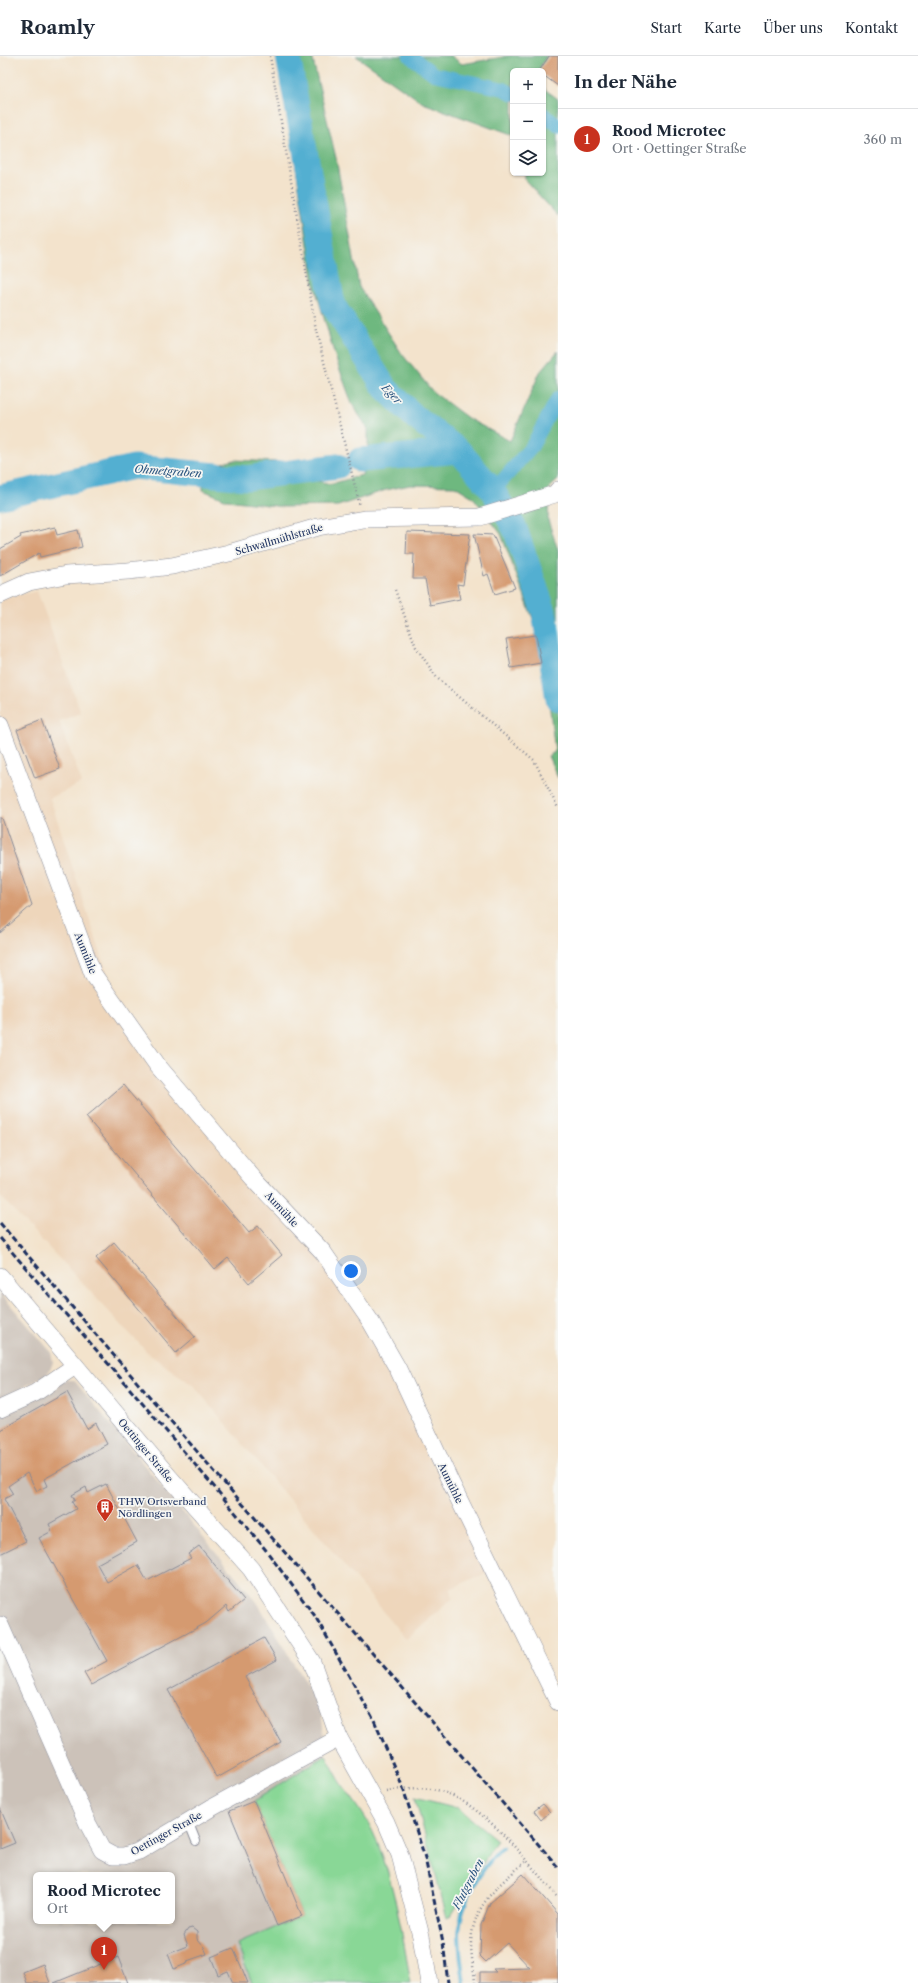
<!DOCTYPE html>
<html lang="de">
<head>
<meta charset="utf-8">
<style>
	:root { --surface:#fff; --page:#f2f2f3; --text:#1f2937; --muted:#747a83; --line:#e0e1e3; --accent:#c8321e }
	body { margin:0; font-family:"Libre Caslon Text",serif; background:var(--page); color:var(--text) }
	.controls { position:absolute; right:12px; top:12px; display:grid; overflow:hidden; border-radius:6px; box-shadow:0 1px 3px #0004 }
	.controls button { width:36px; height:36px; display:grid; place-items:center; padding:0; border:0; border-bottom:1px solid var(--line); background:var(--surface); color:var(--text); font:20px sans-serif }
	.you { position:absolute; left:351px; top:1215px; width:14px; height:14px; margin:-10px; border:3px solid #fff; border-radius:50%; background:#1a73e8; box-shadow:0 0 0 6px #1a73e833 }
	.badge { display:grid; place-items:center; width:26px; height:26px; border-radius:50%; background:var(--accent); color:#fff; font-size:13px; font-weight:700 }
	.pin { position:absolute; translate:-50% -33px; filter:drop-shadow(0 1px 2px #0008) }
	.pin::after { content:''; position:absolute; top:21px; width:14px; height:12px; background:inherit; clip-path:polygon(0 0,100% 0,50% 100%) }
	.popup { position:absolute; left:33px; top:1816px; width:142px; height:52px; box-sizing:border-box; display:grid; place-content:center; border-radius:6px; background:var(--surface); filter:drop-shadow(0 1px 3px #0005); font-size:13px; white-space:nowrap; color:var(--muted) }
	.popup b { font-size:15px; color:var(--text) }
	.popup::after { content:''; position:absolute; left:50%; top:100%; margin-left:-8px; border:8px solid transparent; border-top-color:var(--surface) }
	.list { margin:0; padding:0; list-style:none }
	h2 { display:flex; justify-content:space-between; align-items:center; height:52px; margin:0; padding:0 16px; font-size:17px }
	h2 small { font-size:13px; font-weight:400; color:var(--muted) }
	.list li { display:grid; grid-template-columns:26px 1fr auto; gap:12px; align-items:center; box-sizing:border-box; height:60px; padding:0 16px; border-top:1px solid var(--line) }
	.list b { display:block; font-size:15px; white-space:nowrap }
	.list p { margin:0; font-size:13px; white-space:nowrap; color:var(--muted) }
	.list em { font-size:13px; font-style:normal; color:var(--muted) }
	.icon { flex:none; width:22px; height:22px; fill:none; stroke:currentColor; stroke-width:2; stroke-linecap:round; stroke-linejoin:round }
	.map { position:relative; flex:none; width:558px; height:1927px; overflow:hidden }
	header { display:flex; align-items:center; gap:24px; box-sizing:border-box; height:56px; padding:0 20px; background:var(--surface); border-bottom:1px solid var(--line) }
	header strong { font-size:19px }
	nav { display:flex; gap:22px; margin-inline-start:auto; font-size:14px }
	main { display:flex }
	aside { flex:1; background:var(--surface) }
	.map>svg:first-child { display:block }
	.built { fill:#eed6bb }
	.industrial { fill:#ccc2b9; fill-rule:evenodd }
	.green { fill:#89d796; stroke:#52837a }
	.forest { fill:#6eb87f; stroke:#44746e }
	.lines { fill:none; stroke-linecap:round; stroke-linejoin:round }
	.stream { stroke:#53afd1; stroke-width:4 }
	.canal { stroke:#53afd1; stroke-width:14 }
	.river { stroke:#53afd1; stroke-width:25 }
	.building { fill:#d59a70 }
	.service-casing { stroke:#878995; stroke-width:10 }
	.minor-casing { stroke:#878995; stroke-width:18 }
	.path { stroke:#878995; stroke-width:2.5; stroke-dasharray:1 3; stroke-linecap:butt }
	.service { stroke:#fff; stroke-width:8 }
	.minor { stroke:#fff; stroke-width:17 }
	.rail { stroke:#1b2f5e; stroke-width:3; stroke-dasharray:6 3; stroke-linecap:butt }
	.labels { text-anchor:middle; stroke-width:3.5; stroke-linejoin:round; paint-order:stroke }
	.street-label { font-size:10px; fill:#1b2f5e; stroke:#f6f6f2 }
	.poi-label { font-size:10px; fill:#1b2f5e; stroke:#f6f6f2; text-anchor:start }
	.water-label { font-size:11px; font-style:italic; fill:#2c5580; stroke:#f6f6f2 }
</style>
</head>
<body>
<header>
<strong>Roamly</strong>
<nav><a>Start</a><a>Karte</a><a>Über uns</a><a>Kontakt</a></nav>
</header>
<main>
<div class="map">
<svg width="558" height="1927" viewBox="0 0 558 1927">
	<rect width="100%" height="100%" fill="#f6f6f2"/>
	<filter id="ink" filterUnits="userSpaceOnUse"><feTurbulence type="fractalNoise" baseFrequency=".025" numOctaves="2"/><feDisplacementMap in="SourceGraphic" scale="8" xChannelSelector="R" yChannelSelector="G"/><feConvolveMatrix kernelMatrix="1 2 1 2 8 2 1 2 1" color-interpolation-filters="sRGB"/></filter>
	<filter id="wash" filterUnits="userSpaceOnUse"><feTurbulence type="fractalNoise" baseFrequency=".012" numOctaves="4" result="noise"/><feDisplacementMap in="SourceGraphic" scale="16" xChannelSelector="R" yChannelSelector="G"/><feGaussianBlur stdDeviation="0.9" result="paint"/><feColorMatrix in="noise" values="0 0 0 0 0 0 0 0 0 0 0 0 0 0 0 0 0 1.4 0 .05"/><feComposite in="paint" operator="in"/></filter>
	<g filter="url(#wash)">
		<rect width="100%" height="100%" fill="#f3e3cc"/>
		<path class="built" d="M37 535 81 657 59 665 82 727 50 742 125 972 348 1233 488 1516 450 1533 453 1542 406 1583 194 1330 149 1298 0 1140V544Z"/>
		<g class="industrial">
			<path d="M0 1237 51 1296 53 1306 50 1314 45 1320 0 1343Z"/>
			<path d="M65 1324H74L257 1546 316 1645 322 1662 326 1699 254 1745 302 1860 237 1888 252 1927H0V1361ZM36 1819H172V1865H36Z"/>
		</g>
		<g class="green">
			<path d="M326 1699C332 1710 337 1721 344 1731 356 1748 368 1763 376 1783 395 1828 402 1879 411 1927H252L237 1888 302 1860 254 1745Z"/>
			<path d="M415 1741 458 1752 497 1784 451 1860 447 1862Z"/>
		</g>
		<g class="forest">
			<path d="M279 0H312L336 102 359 231 402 298 433 336 469 363 510 385 540 316 558 295V424L549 432 548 464 558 494V722L548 700 555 696 542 587 501 478 473 441 455 430 410 429 386 434 338 450 284 451 227 444 203 434V415L214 409 235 404 278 406 313 424 331 428 362 419 368 394V373L352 348 335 300 314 228Z"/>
			<path d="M356 0H451L462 8 509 0H547L538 15H513V80L423 47Z"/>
			<path d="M543 32 558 43V160L525 124V117H543Z"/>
		</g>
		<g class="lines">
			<path class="stream" d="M464 1927C462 1911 459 1893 459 1877 460 1846 481 1812 503 1791"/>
			<g class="canal">
				<path d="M410 0 434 18 504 33 513 38"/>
				<path d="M543 58 558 70"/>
				<path d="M492 433 502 425 532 390 558 342"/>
			</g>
			<g class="river">
				<path d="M288 0 333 249 385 332 415 361 459 395 492 433 515 473 544 556 558 643"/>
				<path d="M360 404 459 395"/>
				<path d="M0 441 134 411 247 422 338 410"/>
			</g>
		</g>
		<g id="blocks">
			<g class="building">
				<path d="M549 0H558V30L543 19V15H539Z"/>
				<path d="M55 471 57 479 78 474 82 491 40 501 39 497 0 520V493L21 481 20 479Z"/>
				<path d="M407 476 470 478 463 529 457 528 460 543 430 549 425 523H413L414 498H406Z"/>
				<path d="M474 478 493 479 515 532 495 538 488 518 484 520Z"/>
				<path d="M536 579 541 607 511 612 506 583Z"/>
				<path d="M42 664 60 713 35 722 17 674Z"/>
				<path d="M0 762H2L32 849 0 877Z"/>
				<path d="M123 1029 249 1177 258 1170 282 1199 249 1227 228 1202 215 1213 86 1061Z"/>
				<path d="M114 1186 195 1281 176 1297 96 1202Z"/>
				<path d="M67 1336 87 1373 96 1367 107 1388 44 1423 47 1430 37 1435 27 1417 8 1430 13 1438 4 1443 26 1485 0 1498V1374Z"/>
				<path d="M106 1428 137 1486 97 1508 107 1526 138 1509 147 1525 191 1502 188 1498 199 1490 244 1544 229 1556 226 1550 206 1567 91 1629 84 1617 107 1605 39 1482 52 1475 49 1468 76 1453 72 1446 75 1444 72 1439 86 1431 88 1437Z"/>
				<path d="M264 1582 277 1604 245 1621 281 1686 217 1722 168 1634Z"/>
				<path d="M254 1745 302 1860 277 1870 229 1755Z"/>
				<path d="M543 1748 550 1756 541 1764 534 1755Z"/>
				<path d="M0 1752 15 1787 0 1793Z"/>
				<path d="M523 1818 558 1858V1927H480V1916H496L493 1913 530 1912 507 1887 486 1906 480 1900 481 1869 490 1847Z"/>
				<path d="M192 1872 197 1876V1883L204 1891 207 1898 187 1905 188 1907 174 1913 168 1898 188 1890 184 1879 188 1873Z"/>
				<path d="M233 1892 241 1910 248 1927H233L228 1915 218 1919 211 1901Z"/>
				<path d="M118 1901 128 1927H54Z"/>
				<path d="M43 1908 50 1927H27L23 1916Z"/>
			</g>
		</g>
	</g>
	<g filter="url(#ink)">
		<use href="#blocks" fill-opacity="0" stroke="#878995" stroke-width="1"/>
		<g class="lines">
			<g class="service-casing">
				<path id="service" d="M188 1765 196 1785"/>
			</g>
			<g class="minor-casing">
				<g id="minor">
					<path d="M0 539 29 526 66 519 128 515 172 510 229 497 318 471 364 463 480 461 555 438 558 434"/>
					<path d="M0 669 93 918 158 1010 253 1122 323 1196 371 1266 398 1313 450 1425 558 1646"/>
					<path d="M0 1220 170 1422 251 1513 312 1606 339 1682 386 1766 400 1799 421 1880 429 1927"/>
					<path d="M0 1353 35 1337 75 1310"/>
					<path d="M0 1569 88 1768 102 1794 113 1800H124L139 1795 211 1752 339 1682"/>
				</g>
			</g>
			<g class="path">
				<path d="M270 0 316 274 360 450"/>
				<path d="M395 534 416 591 437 622 534 704 558 752"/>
				<path d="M386 1735C404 1732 426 1730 444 1736 489 1753 528 1807 558 1842"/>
				<path d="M475 1927C474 1914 471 1900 471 1887 473 1848 499 1829 526 1805"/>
			</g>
			<use href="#service" class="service"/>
			<use href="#minor" class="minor"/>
			<g class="rail">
				<path d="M0 1167C185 1383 372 1596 558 1811"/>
				<path d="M0 1182 216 1433 265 1493 315 1560 374 1664 403 1732 425 1802 443 1886 448 1927"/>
			</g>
		</g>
	</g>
	<defs>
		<g id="building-pin" transform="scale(0.9)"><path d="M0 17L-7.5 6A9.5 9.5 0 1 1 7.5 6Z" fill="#c8321e" stroke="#f6f6f2"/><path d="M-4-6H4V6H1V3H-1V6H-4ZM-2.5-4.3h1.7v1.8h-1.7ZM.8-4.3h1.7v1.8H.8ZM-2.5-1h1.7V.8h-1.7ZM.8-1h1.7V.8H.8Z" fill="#fff"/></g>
	</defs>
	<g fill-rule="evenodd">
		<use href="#building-pin" x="105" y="1451"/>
	</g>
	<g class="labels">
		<g class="street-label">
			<text transform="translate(279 483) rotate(-16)" y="4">Schwallmühlstraße</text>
			<text transform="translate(86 897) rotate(68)" y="4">Aumühle</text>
			<text transform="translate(282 1153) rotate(47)" y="4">Aumühle</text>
			<text transform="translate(146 1394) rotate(50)" y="4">Oettinger Straße</text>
			<text transform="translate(451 1427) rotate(64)" y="4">Aumühle</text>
			<text transform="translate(166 1777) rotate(-29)" y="4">Oettinger Straße</text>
		</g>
		<g class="poi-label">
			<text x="118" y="1449">THW Ortsverband<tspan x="118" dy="12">Nördlingen</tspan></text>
		</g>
		<g class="water-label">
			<text transform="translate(392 338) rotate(47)" y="4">Eger</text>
			<text transform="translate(168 415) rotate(4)" y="4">Ohmetgraben</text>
			<text transform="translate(468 1828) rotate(-63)" y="4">Flutgraben</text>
		</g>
	</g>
</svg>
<div class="controls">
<button>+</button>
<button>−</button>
<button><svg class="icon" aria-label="layers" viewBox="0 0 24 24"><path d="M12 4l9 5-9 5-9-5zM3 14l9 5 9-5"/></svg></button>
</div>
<div class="you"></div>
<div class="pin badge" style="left:104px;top:1914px">1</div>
<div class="popup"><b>Rood Microtec</b>Ort</div>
</div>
<aside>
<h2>In der Nähe<small></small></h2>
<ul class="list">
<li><span class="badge">1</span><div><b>Rood Microtec</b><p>Ort · Oettinger Straße</p></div><em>360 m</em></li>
</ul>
</aside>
</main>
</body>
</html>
